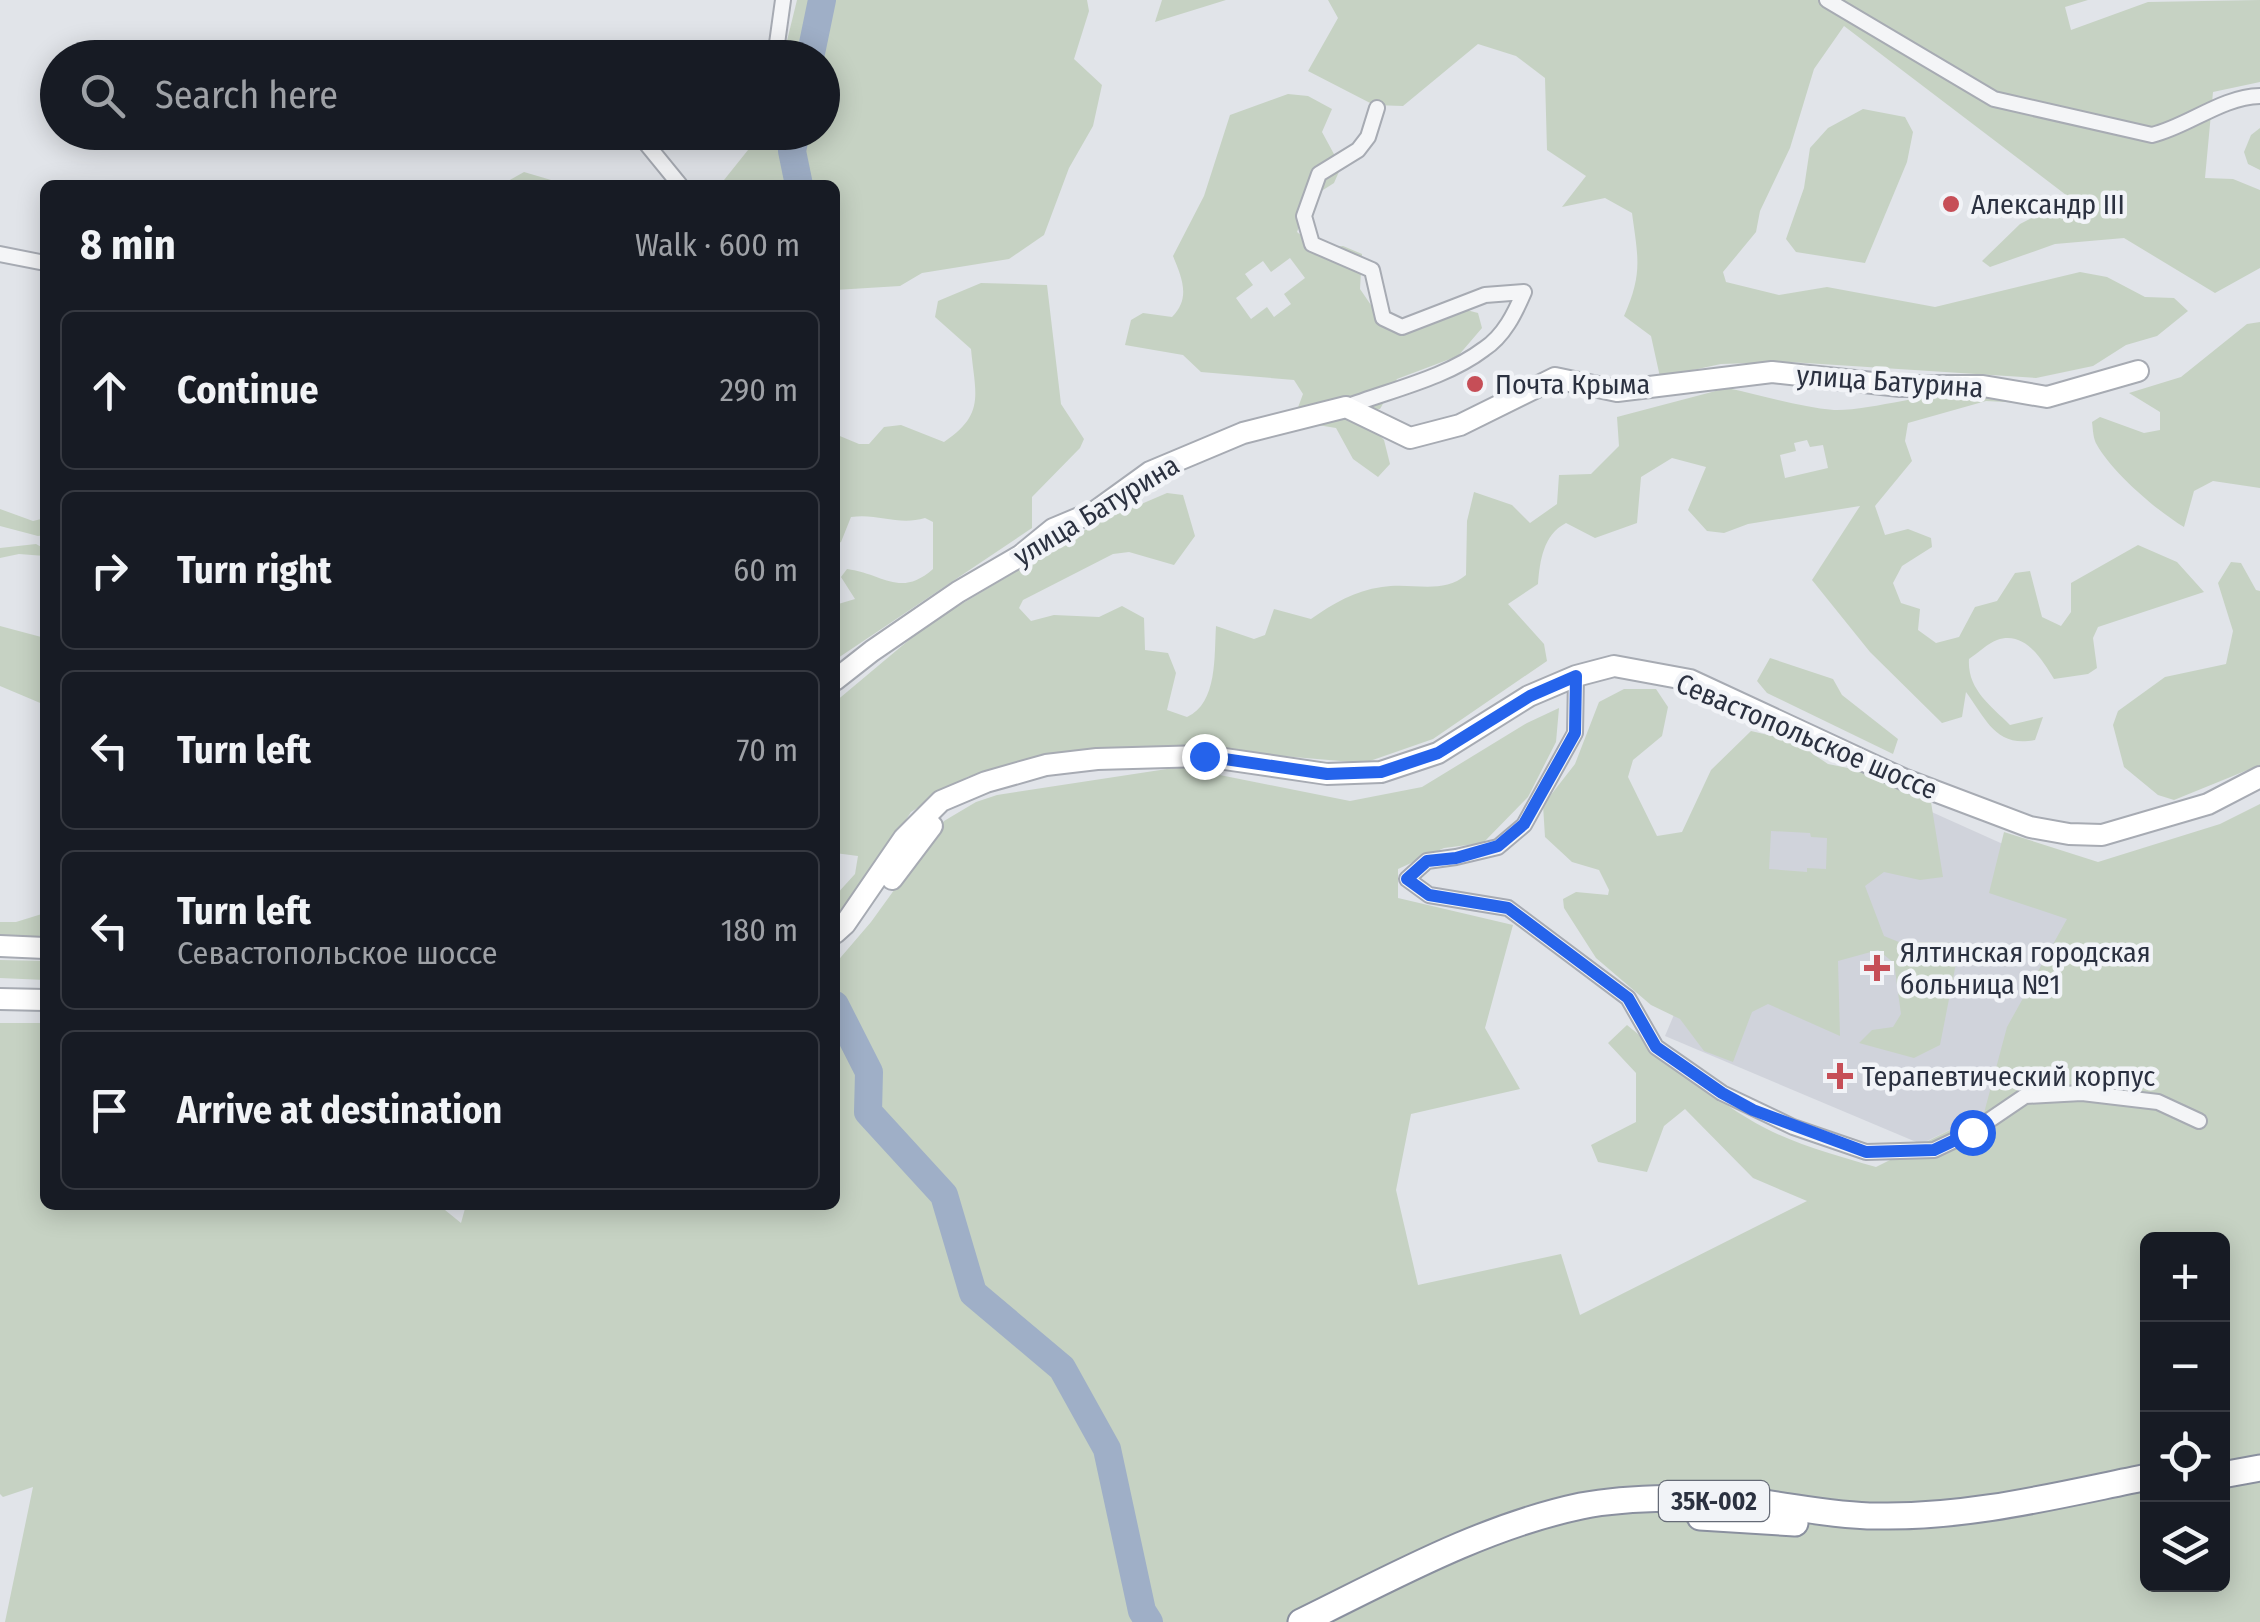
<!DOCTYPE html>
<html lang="en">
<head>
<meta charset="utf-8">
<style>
	:root { --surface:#171b24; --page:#242831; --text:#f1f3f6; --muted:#9ea1a6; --line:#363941 }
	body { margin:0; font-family:"Fira Sans Condensed",sans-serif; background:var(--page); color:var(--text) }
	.controls { position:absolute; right:30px; bottom:30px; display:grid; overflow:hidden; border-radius:15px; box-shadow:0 5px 25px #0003 }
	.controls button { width:90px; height:90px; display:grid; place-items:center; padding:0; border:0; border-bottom:2px solid var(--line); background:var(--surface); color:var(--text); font:50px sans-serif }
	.stop { position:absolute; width:30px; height:30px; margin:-22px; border:8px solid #2563eb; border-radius:50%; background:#fff }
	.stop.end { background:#2563eb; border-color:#fff; box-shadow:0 2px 10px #0008 }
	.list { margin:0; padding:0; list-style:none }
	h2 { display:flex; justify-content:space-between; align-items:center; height:130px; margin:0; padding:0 40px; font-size:42px }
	h2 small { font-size:32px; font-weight:400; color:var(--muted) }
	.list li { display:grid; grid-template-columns:65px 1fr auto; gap:30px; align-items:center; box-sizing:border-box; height:160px; margin:0 20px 20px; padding:0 20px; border:2px solid var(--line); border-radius:15px }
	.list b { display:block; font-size:38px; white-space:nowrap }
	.list p { margin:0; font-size:32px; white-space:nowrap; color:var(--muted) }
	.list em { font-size:32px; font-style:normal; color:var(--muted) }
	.icon { flex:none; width:55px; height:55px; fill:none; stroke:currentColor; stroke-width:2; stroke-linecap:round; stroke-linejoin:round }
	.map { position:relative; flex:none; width:2260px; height:1622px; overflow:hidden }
	.search { position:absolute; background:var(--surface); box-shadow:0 5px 25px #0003; left:40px; top:40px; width:800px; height:110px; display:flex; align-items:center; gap:25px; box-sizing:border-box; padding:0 35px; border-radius:55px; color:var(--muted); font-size:38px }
	.panel { position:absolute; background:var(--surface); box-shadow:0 5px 25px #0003; left:40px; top:180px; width:800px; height:1030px; border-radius:15px }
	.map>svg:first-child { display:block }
	.built { fill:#d0d3db }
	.green { fill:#c6d2c3; fill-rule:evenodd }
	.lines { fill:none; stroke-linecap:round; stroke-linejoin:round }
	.river { stroke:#9fafc7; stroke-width:28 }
	.street-casing { stroke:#a7abb3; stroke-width:18 }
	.secondary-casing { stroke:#a7abb3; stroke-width:24 }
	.highway-casing { stroke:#8a909f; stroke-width:29 }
	.street { stroke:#f4f5f7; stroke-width:14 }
	.secondary { stroke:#fff; stroke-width:20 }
	.highway { stroke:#fff; stroke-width:25 }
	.route { stroke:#2563eb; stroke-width:12 }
	.poi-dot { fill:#c64e57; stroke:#f1f3f7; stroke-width:4 }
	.labels { text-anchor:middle; stroke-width:9; stroke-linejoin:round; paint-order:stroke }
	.shield { fill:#f1f3f7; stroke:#666b77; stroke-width:2.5 }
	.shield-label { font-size:25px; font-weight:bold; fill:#2b3140 }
	.poi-label { font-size:28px; fill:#2b3140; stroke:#f1f3f7; text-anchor:start }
	.street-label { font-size:28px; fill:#2b3140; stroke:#f1f3f7 }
</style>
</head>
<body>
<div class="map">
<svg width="2260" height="1622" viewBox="0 0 2260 1622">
	<rect width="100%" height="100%" fill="#e1e4e9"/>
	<path class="built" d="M1787 747 2072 875 2083 899 2018 1096 1921 1144 1665 1036Z"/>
	<g class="green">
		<path d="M797 0H1087L1089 11 1074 59 1102 85 1093 126 1069 168 1044 235 1009 259 922 273 900 286 835 290V185H720L752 145 772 144 774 133 822 132V58L783 57Z"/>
		<path d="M1162 0H1226L1155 22Z"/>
		<path d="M1328 0H2088L2065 7 2071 30 2148 2 2260 0V82L2213 92 2205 178 2233 179 2260 190V268L2215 293 2124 238 2055 244 1990 267 1982 261 2020 224 2070 198 1844 26 1814 69 1790 148 1760 211 1756 232 1723 272 1726 282 1779 295 1827 287 1935 307 2080 272 2107 277 2145 297 2174 298 2188 311 2157 336 2126 345 2093 366 2036 378 1790 362 1721 364 1660 377 1651 336 1624 316C1643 273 1638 258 1632 213L1605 198 1562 207 1586 176 1547 150 1545 78 1516 56 1478 44 1403 106 1374 105 1308 71 1338 18Z"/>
		<path d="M1288 94 1308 96 1332 109 1322 132 1341 167 1334 183 1309 199 1297 232 1317 248 1343 246 1362 254 1360 289 1386 327 1455 307 1478 313 1482 328 1458 356 1397 379 1380 409 1356 411 1384 440 1390 464 1378 477 1353 459 1336 428 1293 421 1303 394 1294 380 1201 372 1183 355 1125 345 1131 320 1143 313 1172 317C1191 298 1182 278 1173 256L1204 196 1230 115ZM1290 258 1305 278 1284 294 1291 304 1274 317 1267 307 1251 319 1236 298 1253 285 1245 274 1263 261 1271 272Z"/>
		<path d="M1863 109 1905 117 1913 132 1907 162 1865 263 1796 252 1786 239 1804 188 1810 148 1828 128Z"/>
		<path d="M2260 128V170L2248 164 2244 152 2251 135Z"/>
		<path d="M524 172 568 185H501Z"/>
		<path d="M981 283 1047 285 1061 404 1084 439 1080 448 1032 497V528L835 660V605L855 599 841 577 847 569C884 574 900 598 933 569V522L925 518C898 526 878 513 851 517L841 542 835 545V434L859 444H869L884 427 901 425 944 442C986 414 975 394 971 349L935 317 938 301Z"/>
		<path d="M2260 322V488L2213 481 2194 491 2184 527C2157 511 2113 473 2097 445 2093 439 2093 429 2092 422L2100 417 2144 433 2160 430V412L2129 393 2181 377 2247 324Z"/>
		<path d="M1727 388C1761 395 1799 407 1834 410 1882 412 1982 373 2024 403L1986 401 1908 423 1905 441 1912 461 1875 506 1885 535 1908 529 1931 538 1932 547 1902 566 1893 583 1901 603 1920 609 1918 630 1936 643 1959 637 1975 607 1997 601 2015 573 2030 571 2042 617 2061 626 2071 612V583L2138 545 2177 562 2204 592 2098 627 2093 638 2097 668 2088 674 2054 679C2042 660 2025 630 1997 640 1988 643 1978 653 1969 659 1967 689 1990 705 2010 725L2043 717 2035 740C1996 748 1986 719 1966 692L1962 717 1942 723 1870 652 1812 580 1860 506 1748 524 1724 533 1707 531 1688 510 1706 467 1672 458 1641 477 1637 523 1595 538 1566 523C1543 535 1540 561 1538 584L1508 604 1544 644 1547 661 1433 739 1364 763 1177 747 1142 752 1088 749 1015 762 967 777 911 812 835 927V896L855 874 858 856 835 853V702L928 624 1097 523 1167 493 1183 495 1195 536 1174 565 1129 552 1113 554 1023 600 1019 608 1031 621 1054 615 1099 617 1122 606 1144 618 1145 650 1168 653 1176 673 1167 710 1187 717C1218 703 1214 655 1216 626L1254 639 1265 635 1274 609 1311 619C1334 603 1354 591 1382 587 1412 582 1442 595 1466 575L1467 521 1474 492 1512 505 1530 523 1557 504 1559 475 1591 474 1619 446 1617 417ZM1807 440 1810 447 1823 445 1828 468 1785 478 1780 455 1796 451 1794 443Z"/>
		<path d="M0 509 33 521 45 518V535L38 536 0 526Z"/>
		<path d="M36 544 45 549V556L19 554 0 558V548Z"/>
		<path d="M2231 562 2241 563 2256 590 2260 591V765L2174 800 2158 795 2124 767 2113 725 2118 711 2165 677 2226 664 2233 631 2218 583Z"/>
		<path d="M0 626 45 638V705L0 686Z"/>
		<path d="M1770 658 1833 679 1842 695 1898 739 1893 754 1767 693 1757 681Z"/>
		<path d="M1624 689H1656L1668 707 1662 736 1633 760 1628 777 1657 836 1682 832 1711 770 1751 731 1794 741 1828 764 1863 771 1931 802 1943 877 1920 880 1884 872 1865 886 1884 936 1899 942 1960 943 1940 1045 1914 1058 1859 1043 1872 1030 1893 1027 1901 1014 1894 963 1878 950 1838 961 1840 1036 1768 1004 1752 1012 1733 1062 1704 1051 1680 1019 1651 1005 1596 958 1564 908 1563 899 1576 892 1608 895 1609 890 1599 870 1572 862 1545 837 1543 805 1575 764 1599 702ZM1771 831 1810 833 1811 837 1827 838 1826 869 1807 868V872L1769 869Z"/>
		<path d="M1559 708 1556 742 1528 797 1483 843 1444 848 1398 869V898L1513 925 1485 1028 1520 1089 1411 1114 1396 1190 1418 1285 1561 1254 1580 1315 1807 1201 1753 1178 1685 1109 1664 1126 1647 1172 1598 1162 1591 1145 1636 1122V1073L1608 1043 1627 1025C1671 1061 1715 1102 1765 1128 1800 1146 1838 1156 1876 1167L1984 1113 2007 1027 2067 919 1989 893 2004 832 2098 862 2220 824 2260 804V1622H5L33 1487 3 1497 0 1494V1023H45V1205H447L445 1210 461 1223 466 1205H835V964L871 922 944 821 976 802 997 795 1180 767 1350 801 1422 787 1527 723ZM2148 1240H2222V1584H2148Z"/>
		<path d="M45 913V938L0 937V922H16Z"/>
		<path d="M0 960 45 961V980L0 978Z"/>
	</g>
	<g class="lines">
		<g class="river">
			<path d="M810 58 822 0"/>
			<path d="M796 132 792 151 799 185"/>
			<path d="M835 1005 869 1072 868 1112 944 1195 973 1293 1062 1368 1107 1449 1142 1611 1149 1622"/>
		</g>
		<g class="street-casing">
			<g id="street">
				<path d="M1827 0 1994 99 2152 135C2189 126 2221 97 2260 96"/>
				<path d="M775 58 783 0"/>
				<path d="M641 132 640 136 680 185"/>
				<path d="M0 254 45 263"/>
				<path d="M1346 407C1390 390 1446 378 1484 349 1504 336 1515 313 1524 292L1485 295 1402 327 1383 318 1372 270 1312 244 1304 216 1319 174 1358 150 1368 137 1377 108"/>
				<path d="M1576 676 1575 733 1524 825 1498 847 1456 857 1427 861 1407 879 1429 895 1508 908 1628 998 1656 1047 1722 1093 1793 1127 1866 1152 1934 1150 1972 1132 2025 1096 2082 1093 2158 1102 2199 1121"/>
			</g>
		</g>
		<g class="secondary-casing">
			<g id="secondary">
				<path d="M835 680 872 651 958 592 1020 556 1053 529 1096 511 1150 472 1243 433 1346 407 1410 438 1460 425 1555 378 1617 391 1772 372 1900 386H1983L2047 397 2138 371"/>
				<path d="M892 879 932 826"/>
				<path d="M835 933 845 924 904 838 941 801 986 782 1046 765 1097 759 1204 756 1327 774 1381 772 1438 753 1529 696 1576 676 1614 666 1690 680 1903 779 2030 827 2069 834 2102 835 2208 804 2260 777"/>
				<path d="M0 946 45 948"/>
				<path d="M0 999 45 1000"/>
			</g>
		</g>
		<g class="highway-casing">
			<g id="highway">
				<path d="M2222 1475 2260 1468"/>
				<path d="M1700 1517 1795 1523"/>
				<path d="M1301 1622C1391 1578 1482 1527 1581 1506 1632 1496 1704 1497 1756 1502 1796 1507 1837 1516 1877 1516 1969 1518 2058 1495 2148 1477"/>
			</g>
		</g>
		<use href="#street" class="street"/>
		<use href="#secondary" class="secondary"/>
		<use href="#highway" class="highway"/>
	</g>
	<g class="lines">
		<path class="route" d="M1204 756 1327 774 1381 772 1438 753 1530 696 1576 676 1575 733 1524 824 1498 846 1456 858 1427 861 1407 879 1429 895 1508 908 1628 998 1656 1047 1722 1093 1753 1110 1866 1152 1934 1150 1972 1132"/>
	</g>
	<g class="poi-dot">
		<circle cx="1951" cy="204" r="10"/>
		<circle cx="1475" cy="384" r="10"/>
		<path d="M1872 953h10v10h10v10h-10v10h-10v-10h-10v-10h10z"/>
		<path d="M1835 1061h10v10h10v10h-10v10h-10v-10h-10v-10h10z"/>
	</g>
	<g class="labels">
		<rect class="shield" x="1659" y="1481" width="110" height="40" rx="8"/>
		<g class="shield-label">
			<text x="1714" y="1510">35К-002</text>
		</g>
		<g class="poi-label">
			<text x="1971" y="214">Александр III</text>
			<text x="1495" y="394">Почта Крыма</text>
			<text x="1900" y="962">Ялтинская городская<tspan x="1900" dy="32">больница №1</tspan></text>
			<text x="1862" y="1086">Терапевтический корпус</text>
		</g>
		<g class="street-label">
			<text transform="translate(1890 381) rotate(4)" y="10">улица Батурина</text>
			<text transform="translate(1096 510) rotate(-31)" y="10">улица Батурина</text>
			<text transform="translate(1807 736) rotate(23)" y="10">Севастопольское шоссе</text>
		</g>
	</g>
</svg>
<div class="controls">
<button>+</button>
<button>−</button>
<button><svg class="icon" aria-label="locate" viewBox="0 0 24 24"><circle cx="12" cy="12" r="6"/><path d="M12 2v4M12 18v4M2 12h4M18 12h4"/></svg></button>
<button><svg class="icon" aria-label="layers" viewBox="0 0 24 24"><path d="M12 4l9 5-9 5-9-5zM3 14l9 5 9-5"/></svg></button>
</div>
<div class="stop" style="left:1972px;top:1132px"></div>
<div class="stop end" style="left:1204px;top:756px"></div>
<div class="search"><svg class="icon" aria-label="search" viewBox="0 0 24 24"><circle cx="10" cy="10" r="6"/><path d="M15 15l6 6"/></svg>Search here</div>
<section class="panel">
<h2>8 min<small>Walk · 600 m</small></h2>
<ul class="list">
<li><svg class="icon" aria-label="ahead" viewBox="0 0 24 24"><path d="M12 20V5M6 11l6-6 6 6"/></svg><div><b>Continue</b></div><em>290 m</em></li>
<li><svg class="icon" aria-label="right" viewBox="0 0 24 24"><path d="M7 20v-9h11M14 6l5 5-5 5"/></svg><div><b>Turn right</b></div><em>60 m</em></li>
<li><svg class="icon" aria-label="left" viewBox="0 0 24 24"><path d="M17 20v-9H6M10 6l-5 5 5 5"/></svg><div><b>Turn left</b></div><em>70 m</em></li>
<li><svg class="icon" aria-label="left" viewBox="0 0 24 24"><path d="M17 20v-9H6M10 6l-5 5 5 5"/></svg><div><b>Turn left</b><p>Севастопольское шоссе</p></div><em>180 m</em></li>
<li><svg class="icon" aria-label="arrive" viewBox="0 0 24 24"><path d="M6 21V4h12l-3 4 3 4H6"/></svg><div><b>Arrive at destination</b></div></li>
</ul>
</section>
</div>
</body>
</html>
